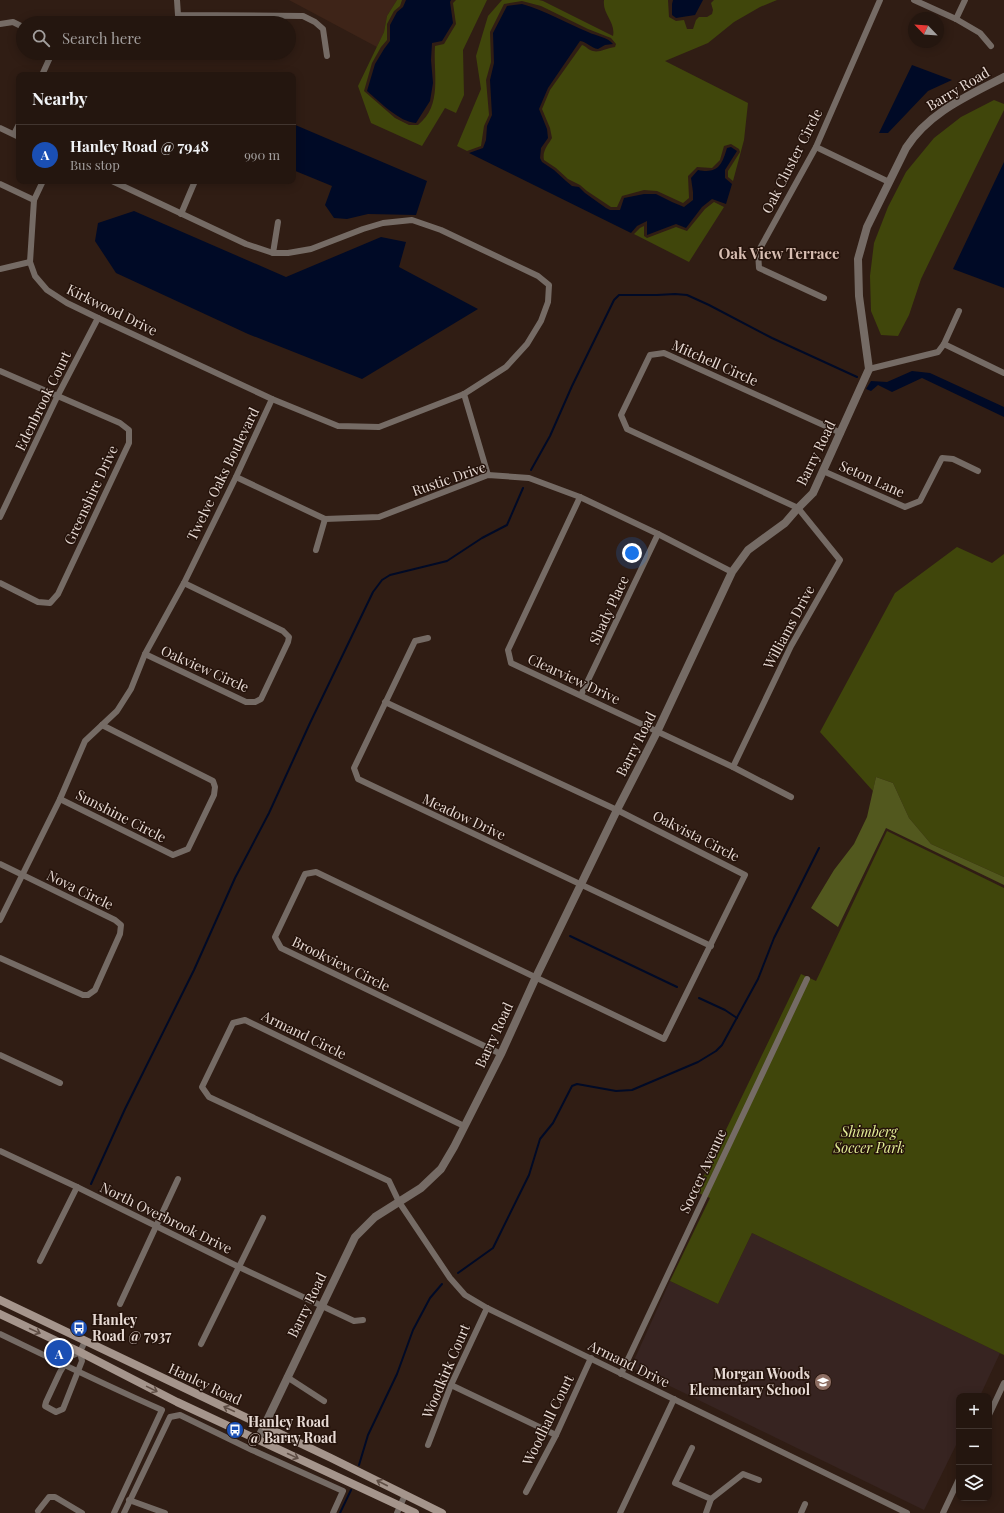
<!DOCTYPE html>
<html lang="en">
<head>
<meta charset="utf-8">
<style>
	:root { --surface:#24160f; --page:#30231d; --text:#f1f3f6; --muted:#a39f9e; --line:#41352f; --accent:#0f766e }
	body { margin:0; font-family:"Playfair Display",serif; background:var(--page); color:var(--text) }
	.controls { position:absolute; right:12px; bottom:12px; display:grid; overflow:hidden; border-radius:8px; box-shadow:0 2px 10px #0003 }
	.controls button { width:36px; height:36px; display:grid; place-items:center; padding:0; border:0; border-bottom:1px solid var(--line); background:var(--surface); color:var(--text); font:20px sans-serif }
	.compass { position:absolute; left:908px; top:12px; width:36px; height:36px; border-radius:50%; background:var(--surface); box-shadow:0 2px 10px #0003; rotate:295deg }
	.you { position:absolute; left:632px; top:553px; width:14px; height:14px; margin:-10px; border:3px solid #fff; border-radius:50%; background:#1a73e8; box-shadow:0 0 0 6px #1a73e833 }
	.badge { display:grid; place-items:center; width:26px; height:26px; border-radius:50%; background:var(--accent); color:#fff; font-size:13px; font-weight:700 }
	.pin { position:absolute; translate:-50% -50%; border:2px solid #fff; box-shadow:0 1px 4px #0006 }
	.list { margin:0; padding:0; list-style:none }
	h2 { display:flex; justify-content:space-between; align-items:center; height:52px; margin:0; padding:0 16px; font-size:17px }
	h2 small { font-size:13px; font-weight:400; color:var(--muted) }
	.list li { display:grid; grid-template-columns:26px 1fr auto; gap:12px; align-items:center; box-sizing:border-box; height:60px; padding:0 16px; border-top:1px solid var(--line) }
	.list b { display:block; font-size:15px; white-space:nowrap }
	.list p { margin:0; font-size:13px; white-space:nowrap; color:var(--muted) }
	.list em { font-size:13px; font-style:normal; color:var(--muted) }
	.icon { flex:none; width:22px; height:22px; fill:none; stroke:currentColor; stroke-width:2; stroke-linecap:round; stroke-linejoin:round }
	.map { position:relative; flex:none; width:1004px; height:1513px; overflow:hidden }
	.search { position:absolute; background:var(--surface); box-shadow:0 2px 10px #0003; left:16px; top:16px; width:280px; height:44px; display:flex; align-items:center; gap:10px; box-sizing:border-box; padding:0 14px; border-radius:22px; color:var(--muted); font-size:15px }
	.panel { position:absolute; background:var(--surface); box-shadow:0 2px 10px #0003; left:16px; top:72px; width:280px; height:112px; border-radius:8px }
	.map>svg:first-child { display:block }
	.built { fill:#3e2418 }
	.education { fill:#372421 }
	.green { fill:#40460b }
	.forest { fill:#52581e }
	.water { fill:#000a26 }
	.lines { fill:none; stroke-linecap:round; stroke-linejoin:round }
	.stream { stroke:#000a26; stroke-width:2 }
	.minor { stroke:#756b65; stroke-width:6 }
	.tertiary { stroke:#756b65; stroke-width:8 }
	.secondary { stroke:#a5958c; stroke-width:8 }
	.oneway { stroke:#5f4e45 }
	.labels { text-anchor:middle; stroke-width:3; stroke-linejoin:round; paint-order:stroke }
	.street-label { font-size:14px; fill:#e7dad4; stroke:#25130b }
	.park-label { font-size:14px; font-style:italic; fill:#e2ed96; stroke:#25130b }
	.poi-label { font-size:14px; font-weight:bold; fill:#e7dad4; stroke:#25130b; text-anchor:start }
	.neighbourhood-label { font-size:15px; font-weight:bold; fill:#d7bdb1; stroke:#25130b }
</style>
</head>
<body>
<div class="map">
<svg width="1004" height="1513" viewBox="0 0 1004 1513">
	<rect width="100%" height="100%" fill="#301d14"/>
	<path class="built" d="M289 0H397L387 16 384 32 377 47Z"/>
	<path class="education" d="M752 1233 1000 1353 980 1396H959V1439L924 1510 631 1367 670 1281 718 1304Z"/>
	<g class="green">
		<path d="M397 0H402L400 6 394 11 387 24V40L381 47 372 63 364 91 395 118 409 125H418C443 105 433 74 435 46L444 44 456 24 453 3 456 0H487L463 50 464 95 456 113 445 108 422 146 371 123 358 86 384 32 387 16Z"/>
		<path d="M502 0H539L543 1 613 36C616 22 602 14 604 0H668L669 17 676 21 684 20 687 29H693L696 20 699 17H707L712 14 713 10 711 3 714 0H777L760 7 734 22 708 43 665 61 748 103 744 140 733 181 728 177V171L740 152 739 149 731 144 724 146 720 160 712 168 697 167 688 176 689 198 683 203 657 191 644 190 622 196 617 207H611L587 191 580 185 568 179 556 168 544 160C542 151 548 145 552 138L550 128 542 109 550 90 582 45C586 46 588 50 593 51 599 53 607 48 615 47L616 44 611 38 588 29 541 6 522 1 504 4 490 32 491 62 486 80 489 115 484 126 481 146 467 151 457 146 481 89 476 56 488 16Z"/>
		<path d="M994 100 1004 104V110L935 250 921 279 909 315 898 336 881 335 871 311 870 276 874 243 888 207 906 172 934 138 961 117Z"/>
		<path d="M714 202 724 207 689 262 634 234 640 228 644 226V236L647 238 676 227 687 231 705 209Z"/>
		<path d="M957 547 992 563 1004 554V877L931 844 909 818 893 783 876 777 873 791 820 732 895 593Z"/>
		<path d="M887 831 1004 888V1355L752 1233 718 1304 670 1281 710 1198 696 1192 801 974 816 981Z"/>
	</g>
	<path class="forest" d="M876 777 893 783 909 818 931 844 1004 877V885L886 828 838 927 811 908 834 870 854 844 867 817Z"/>
	<g class="water">
		<path d="M406 0H451L450 2 453 23 442 41 432 43 431 60 433 83 430 101 416 123C399 122 380 102 367 91L375 64 384 49 390 41V25L397 12 403 7Z"/>
		<path d="M673 0H703L695 15 676 18 672 15V4Z"/>
		<path d="M522 4C546 11 566 23 588 32 596 36 608 37 613 44L605 45 598 49C591 48 587 42 580 41L548 88 539 109 547 129 548 138 541 148 540 158 542 162 554 170 566 181 572 186 579 187 585 193 606 208 610 210H620L624 198 644 194H656L672 202 684 207 693 200V192L691 178 698 170C718 174 722 165 727 148L731 147 737 151 725 170V178L732 184 726 204 712 199 702 207 686 228 676 224 647 235V221L637 226 631 233 469 153 483 148 486 140 487 126 492 115 490 80 494 63 493 33 507 6Z"/>
		<path d="M912 65 952 80 928 91 888 133H879Z"/>
		<path d="M293 124 427 181 416 215 368 214 347 219 334 218 325 205 332 186 293 170Z"/>
		<path d="M1004 162V288L953 269Z"/>
		<path d="M134 211 286 277 381 237 406 242 399 267 478 309 362 379 248 334 116 273 95 241 98 223Z"/>
		<path d="M912 371 930 373 1004 407V417L922 378 892 392 878 385 871 391 866 389 871 381 887 382Z"/>
	</g>
	<g class="lines">
		<g class="stream">
			<path d="M531 470 550 436 572 386 614 300 619 295H657L675 294 687 295 709 305 772 338 857 377"/>
			<path d="M570 936 677 987"/>
			<path d="M699 998 725 1010 737 1018"/>
			<path d="M91 1184 125 1109 194 970 235 878 269 813 310 723 373 592 382 580 390 575 447 561 482 538 507 525 523 488"/>
			<path d="M458 1273 493 1248 529 1175 540 1139 553 1123 572 1086 577 1084 616 1091 632 1090 698 1062 716 1051 722 1045 758 979 774 938 819 848"/>
			<path d="M359 1465 368 1435 397 1374 413 1330 430 1298 442 1284"/>
			<path d="M340 1513 351 1490"/>
		</g>
		<g class="minor">
			<path d="M177 0 178 15 303 16 315 22 323 29 327 56"/>
			<path d="M914 0 956 19 980 33 991 46"/>
			<path d="M956 19 965 0"/>
			<path d="M0 24 13 22 23 27"/>
			<path d="M42 75 52 53"/>
			<path d="M0 128 19 137"/>
			<path d="M14 134 19 124"/>
			<path d="M816 147 889 182"/>
			<path d="M43 181 34 200 30 262 35 276 47 290 67 303 98 318 272 399 338 426 379 427 464 394 506 367 527 344 541 321 548 302 549 285 538 276 441 230 412 220 383 223 363 229 311 249 288 253H273L246 244 112 181"/>
			<path d="M0 184 34 200"/>
			<path d="M181 214 195 181"/>
			<path d="M273 253 278 222"/>
			<path d="M0 269 30 262"/>
			<path d="M824 298 759 268 758 252 816 147 880 0"/>
			<path d="M944 344 1004 373"/>
			<path d="M869 369 938 352 944 344 959 311"/>
			<path d="M0 371 120 423 129 430V443L58 594 50 603 38 602 0 583"/>
			<path d="M464 394 488 475"/>
			<path d="M823 471 905 507 920 501 942 458 953 459 978 471"/>
			<path d="M236 477 325 519 379 517 488 475 529 478 580 497 658 534 732 572"/>
			<path d="M580 497 508 650 511 663 733 767 791 797"/>
			<path d="M0 517 58 395 98 318"/>
			<path d="M316 550 325 519"/>
			<path d="M428 638 415 641 354 768 358 779 711 946"/>
			<path d="M145 654 246 702H255L261 699 288 642 289 637 283 631 184 583"/>
			<path d="M581 695 658 534"/>
			<path d="M385 702 617 810 745 875 664 1039 316 872 305 874 275 937 281 948 501 1054"/>
			<path d="M733 767 791 646 840 560 798 508 627 429 621 415 650 355 664 353 841 433"/>
			<path d="M60 799 173 855 188 849 214 795 215 787 213 781 102 725"/>
			<path d="M0 864 115 920 121 925 120 934 95 990 88 995H83L0 958"/>
			<path d="M0 920 60 799 85 741 117 711 131 689 145 654 184 583 236 477 272 399"/>
			<path d="M0 1055 60 1083"/>
			<path d="M464 1126 245 1020 233 1023 202 1087 209 1097 389 1181 399 1202 450 1278 465 1295 487 1308 907 1513"/>
			<path d="M0 1151 77 1187 239 1267 354 1321 363 1320"/>
			<path d="M40 1261 77 1187"/>
			<path d="M120 1304 178 1179"/>
			<path d="M0 1334C54 1360 107 1386 162 1410L114 1513"/>
			<path d="M201 1344 263 1218"/>
			<path d="M80 1352 82 1361 63 1409 56 1412 45 1406 46 1402 60 1372 69 1357 80 1352 85 1341"/>
			<path d="M621 1374 807 979"/>
			<path d="M287 1377 324 1401"/>
			<path d="M451 1385 556 1435"/>
			<path d="M989 1415 1004 1383"/>
			<path d="M428 1445 451 1385 487 1308"/>
			<path d="M692 1448 675 1483 711 1499"/>
			<path d="M526 1492 556 1435 591 1358"/>
			<path d="M129 1500 165 1513"/>
			<path d="M38 1511 49 1497H55L82 1513"/>
			<path d="M124 1513 170 1417 180 1415 252 1450 343 1491 333 1513"/>
			<path d="M397 1513 405 1495"/>
			<path d="M620 1513 674 1399"/>
			<path d="M706 1513 711 1499 743 1474 759 1480"/>
			<path d="M801 1513 805 1504"/>
			<path d="M943 1513 959 1479"/>
		</g>
		<path class="tertiary" d="M258 1439 355 1237 375 1217 421 1188 441 1169 454 1147 501 1054 536 977 617 810 657 732 732 572 748 550 785 523 798 508 813 493 869 369 859 296 858 259 867 227 906 148C929 112 968 96 1004 77"/>
		<g class="secondary">
			<path d="M0 1300 331 1458 442 1513"/>
			<path d="M0 1314 80 1352 177 1402 415 1513"/>
		</g>
	</g>
	<defs><path id="oneway-shaft" d="M-6 0H5M1.5-3L5.5 0L1.5 3" fill="none" stroke-width="1.6" stroke-linecap="round" stroke-linejoin="round"/></defs>
	<g class="oneway">
		<use href="#oneway-shaft" transform="translate(35 1331) rotate(25)"/>
		<use href="#oneway-shaft" transform="translate(152 1389) rotate(26)"/>
		<use href="#oneway-shaft" transform="translate(229 1409) rotate(-155)"/>
		<use href="#oneway-shaft" transform="translate(293 1456) rotate(25)"/>
		<use href="#oneway-shaft" transform="translate(382 1483) rotate(-153)"/>
	</g>
	<defs>
		<g id="bus-disc" transform="scale(0.9)"><circle r="9.5" fill="#1a4fb4" stroke="#25130b"/><path d="M-5-6H5V4H4V6H2V4H-2V6H-4V4H-5ZM-3.5-4V0h7V-4ZM-3.5 1.2v1.5H-2V1.2ZM2 1.2v1.5H3.5V1.2Z" fill="#fff"/></g>
		<g id="school-disc" transform="scale(0.9)"><circle r="9.5" fill="#8d6e63" stroke="#25130b"/><path d="M0-5L7-2L0 1L-7-2ZM-4 1L0 2.5L4 1V4Q0 6-4 4Z" fill="#fff"/></g>
	</defs>
	<g fill-rule="evenodd">
		<use href="#bus-disc" x="79" y="1328"/>
		<use href="#school-disc" x="823" y="1382"/>
		<use href="#bus-disc" x="235" y="1430"/>
	</g>
	<g class="labels">
		<g class="street-label">
			<text transform="translate(958 89) rotate(-31)" y="5">Barry Road</text>
			<text transform="translate(792 161) rotate(-63)" y="5">Oak Cluster Circle</text>
			<text transform="translate(112 310) rotate(26)" y="5">Kirkwood Drive</text>
			<text transform="translate(715 363) rotate(24)" y="5">Mitchell Circle</text>
			<text transform="translate(43 401) rotate(-64)" y="5">Edenbrook Court</text>
			<text transform="translate(816 453) rotate(-64)" y="5">Barry Road</text>
			<text transform="translate(223 474) rotate(-64)" y="5">Twelve Oaks Boulevard</text>
			<text transform="translate(449 479) rotate(-19)" y="5">Rustic Drive</text>
			<text transform="translate(872 479) rotate(24)" y="5">Seton Lane</text>
			<text transform="translate(91 495) rotate(-65)" y="5">Greenshire Drive</text>
			<text transform="translate(609 610) rotate(-65)" y="5">Shady Place</text>
			<text transform="translate(789 627) rotate(-62)" y="5">Williams Drive</text>
			<text transform="translate(205 669) rotate(24)" y="5">Oakview Circle</text>
			<text transform="translate(574 679) rotate(25)" y="5">Clearview Drive</text>
			<text transform="translate(636 744) rotate(-63)" y="5">Barry Road</text>
			<text transform="translate(121 816) rotate(27)" y="5">Sunshine Circle</text>
			<text transform="translate(464 817) rotate(25)" y="5">Meadow Drive</text>
			<text transform="translate(696 836) rotate(27)" y="5">Oakvista Circle</text>
			<text transform="translate(80 890) rotate(26)" y="5">Nova Circle</text>
			<text transform="translate(341 964) rotate(26)" y="5">Brookview Circle</text>
			<text transform="translate(304 1035) rotate(26)" y="5">Armand Circle</text>
			<text transform="translate(494 1035) rotate(-65)" y="5">Barry Road</text>
			<text transform="translate(703 1171) rotate(-65)" y="5">Soccer Avenue</text>
			<text transform="translate(166 1218) rotate(26)" y="5">North Overbrook Drive</text>
			<text transform="translate(307 1305) rotate(-64)" y="5">Barry Road</text>
			<text transform="translate(629 1364) rotate(26)" y="5">Armand Drive</text>
			<text transform="translate(446 1371) rotate(-67)" y="5">Woodkirk Court</text>
			<text transform="translate(205 1384) rotate(25)" y="5">Hanley Road</text>
			<text transform="translate(548 1420) rotate(-64)" y="5">Woodhall Court</text>
		</g>
		<g class="park-label">
			<text x="869" y="1137">Shimberg<tspan x="869" dy="16">Soccer Park</tspan></text>
		</g>
		<g class="poi-label">
			<text x="92" y="1325">Hanley<tspan x="92" dy="16">Road @ 7937</tspan></text>
			<text x="810" y="1379" text-anchor="end">Morgan Woods<tspan x="810" dy="16">Elementary School</tspan></text>
			<text x="248" y="1427">Hanley Road<tspan x="248" dy="16">@ Barry Road</tspan></text>
		</g>
		<g class="neighbourhood-label">
			<text x="779" y="259">Oak View Terrace</text>
		</g>
	</g>
</svg>
<div class="controls">
<button>+</button>
<button>−</button>
<button><svg class="icon" aria-label="layers" viewBox="0 0 24 24"><path d="M12 4l9 5-9 5-9-5zM3 14l9 5 9-5"/></svg></button>
</div>
<svg class="compass" viewBox="-18 -18 36 36"><path d="M0-13l5 13h-10z" fill="#e53935"/><path d="M0 13l5-13h-10z" fill="#a39f9e"/></svg>
<div class="you"></div>
<div class="pin badge" style="left:59px;top:1353px;background:#1a4fb4">A</div>
<div class="search"><svg class="icon" aria-label="search" viewBox="0 0 24 24"><circle cx="10" cy="10" r="6"/><path d="M15 15l6 6"/></svg>Search here</div>
<section class="panel">
<h2>Nearby<small></small></h2>
<ul class="list">
<li><span class="badge" style="background:#1a4fb4">A</span><div><b>Hanley Road @ 7948</b><p>Bus stop</p></div><em>990 m</em></li>
</ul>
</section>
</div>
</body>
</html>
